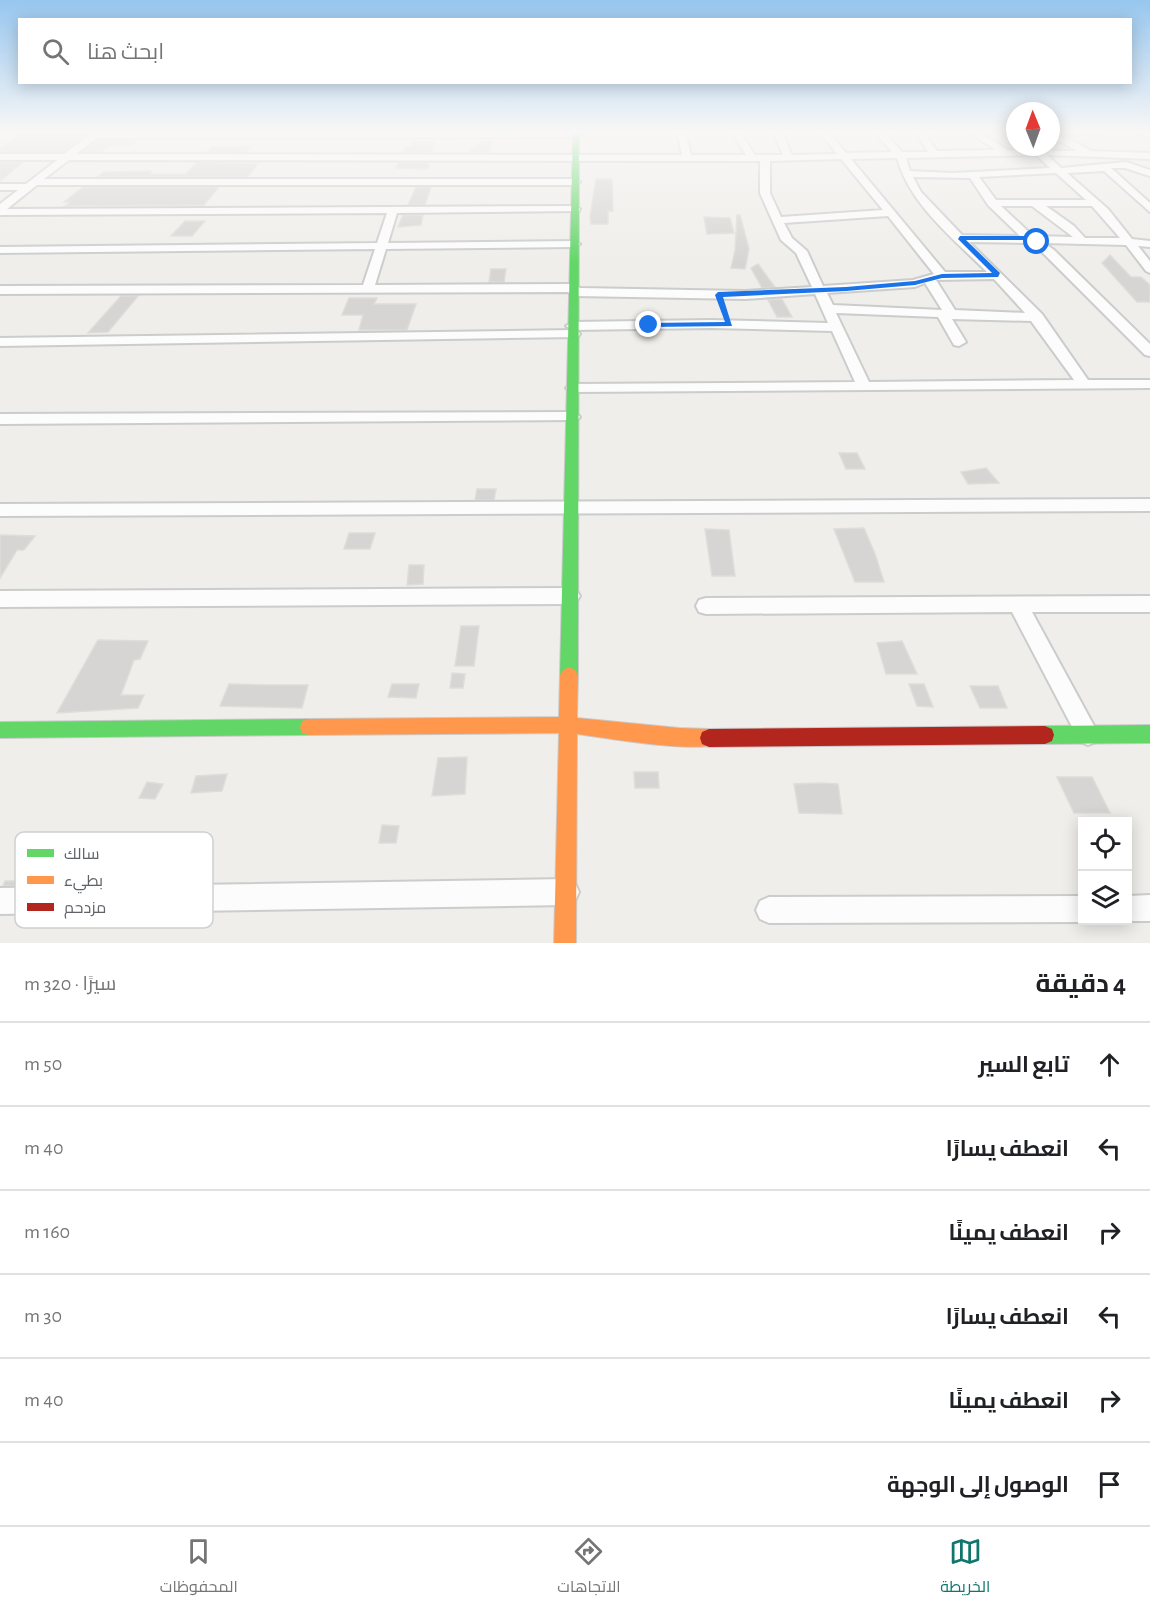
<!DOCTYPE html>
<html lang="ar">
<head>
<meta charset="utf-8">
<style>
	:root { --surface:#fff; --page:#f2f2f2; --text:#202124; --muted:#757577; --line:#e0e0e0; --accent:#0f766e }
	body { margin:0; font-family:"Alegreya Sans",Cairo,sans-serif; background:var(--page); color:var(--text); direction:rtl }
	.controls { position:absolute; right:18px; bottom:18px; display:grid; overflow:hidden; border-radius:0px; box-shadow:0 3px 15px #0003 }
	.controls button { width:54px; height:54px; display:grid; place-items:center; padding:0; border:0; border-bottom:2px solid var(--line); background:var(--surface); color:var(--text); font:30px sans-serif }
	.compass { position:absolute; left:1006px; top:102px; width:54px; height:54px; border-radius:50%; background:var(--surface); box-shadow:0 3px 15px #0003; rotate:359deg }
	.stop { position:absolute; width:18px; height:18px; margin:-14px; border:4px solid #1a73e8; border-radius:50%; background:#fff }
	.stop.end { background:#1a73e8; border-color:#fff; box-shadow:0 2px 6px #0008 }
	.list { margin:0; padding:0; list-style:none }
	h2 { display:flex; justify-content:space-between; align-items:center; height:78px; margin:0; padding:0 24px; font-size:26px }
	h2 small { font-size:20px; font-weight:400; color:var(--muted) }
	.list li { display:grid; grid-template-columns:39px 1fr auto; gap:18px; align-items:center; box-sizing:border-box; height:84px; padding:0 24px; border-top:2px solid var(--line) }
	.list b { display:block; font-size:22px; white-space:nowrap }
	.list em { font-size:20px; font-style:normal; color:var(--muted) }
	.icon { flex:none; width:33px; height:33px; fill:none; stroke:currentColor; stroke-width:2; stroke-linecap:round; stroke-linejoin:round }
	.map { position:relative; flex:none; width:1150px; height:943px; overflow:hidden; direction:ltr }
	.search { position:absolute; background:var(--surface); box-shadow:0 3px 15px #0003; left:18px; right:18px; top:18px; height:66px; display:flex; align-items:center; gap:15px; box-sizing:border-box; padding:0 21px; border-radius:0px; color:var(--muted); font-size:22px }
	.sheet { height:582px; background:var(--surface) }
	nav { display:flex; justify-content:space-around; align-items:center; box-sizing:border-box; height:84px; border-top:2px solid var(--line); background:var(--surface); font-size:16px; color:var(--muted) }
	nav a { display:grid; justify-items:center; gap:3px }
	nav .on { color:var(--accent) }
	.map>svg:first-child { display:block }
	.building { fill:#d6d5d3; stroke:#deddd9; stroke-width:1.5 }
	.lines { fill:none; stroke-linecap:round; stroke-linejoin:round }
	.street-casing { stroke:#cbcccc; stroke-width:4 }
	.fast-casing { stroke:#cacacb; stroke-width:2 }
	.slow-casing { stroke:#cacacb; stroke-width:2 }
	.jam-casing { stroke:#cacacb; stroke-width:2 }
	.street { fill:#fdfcfc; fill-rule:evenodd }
	.fast { fill:#63d668; fill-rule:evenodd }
	.slow { fill:#ff974d; fill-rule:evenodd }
	.jam { fill:#b3261e; fill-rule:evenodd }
	.route { fill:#1a73e8 }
	.key { fill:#fff; stroke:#cfd0d2; stroke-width:1.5 }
	.key-label { font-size:16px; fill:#5f6368 }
</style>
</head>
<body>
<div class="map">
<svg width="1150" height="943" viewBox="0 0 1150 943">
	<rect width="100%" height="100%" fill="#efeeea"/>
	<g class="building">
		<path d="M26 131H91L63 152H0V148Z"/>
		<path d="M98 140H138L132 145 109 146 101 152H83Z"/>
		<path d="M413 142H434L432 152H403L405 147H410Z"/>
		<path d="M479 142H492L489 152H469L470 148 476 149Z"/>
		<path d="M212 147H250L245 152H207Z"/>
		<path d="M0 162H23L0 181Z"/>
		<path d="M197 162 258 164 247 177H97L104 172 152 171 150 174H186Z"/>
		<path d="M398 163H429L428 169 396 168Z"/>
		<path d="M596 179H612L613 211H608V224H591L590 217Z"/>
		<path d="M83 187H219L204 205 65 206 71 202H64Z"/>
		<path d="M416 187H431L425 205H408Z"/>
		<path d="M403 215H423L421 225 398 227Z"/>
		<path d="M737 215H740L749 249 745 269 731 268 735 251Z"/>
		<path d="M704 217 730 218 734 233 707 234Z"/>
		<path d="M185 221H205L192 236H171Z"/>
		<path d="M1110 255 1131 277H1141L1150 285V302H1137L1102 263Z"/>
		<path d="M758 264 775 287 762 288 751 268Z"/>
		<path d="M491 269H506L504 282H489Z"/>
		<path d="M121 296H138L108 332 88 333Z"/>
		<path d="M349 298H377L374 304H416L407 330H359L363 315H342Z"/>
		<path d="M782 299 792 317H777L768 300Z"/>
		<path d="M839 453H857L865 469H846Z"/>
		<path d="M986 468 999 483 968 484 961 472Z"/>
		<path d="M477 489H496L494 500H475Z"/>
		<path d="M864 528 875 554 884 582H855L834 529Z"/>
		<path d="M705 529 729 530 735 576H712Z"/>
		<path d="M349 533H375L370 549H344Z"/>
		<path d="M0 535 35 536 24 550H17L0 578Z"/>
		<path d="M409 565H424L423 584 407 585Z"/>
		<path d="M461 626H479L474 666H455Z"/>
		<path d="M98 640 148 641 140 659 134 660 121 695H144L138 708 57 713Z"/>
		<path d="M902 641 917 674H886L877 643Z"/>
		<path d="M452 673 465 674 463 688H450Z"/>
		<path d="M229 684 265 685H308L302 708 220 706Z"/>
		<path d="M392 684H419L416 698 388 697Z"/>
		<path d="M909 684H924L933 707 917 706Z"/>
		<path d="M970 686H998L1007 708H980Z"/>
		<path d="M467 757 465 794 432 796 438 758Z"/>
		<path d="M634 772H658L659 788H635Z"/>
		<path d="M227 774 222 791 191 793 196 776Z"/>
		<path d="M1057 777H1092L1110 813H1074Z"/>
		<path d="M147 782 163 784 155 799 139 798Z"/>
		<path d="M821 783 838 784 842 814 799 813 794 784Z"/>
		<path d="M382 825 399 826 396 843H379Z"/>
		<path d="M54 846 46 885 3 886 5 881H26L34 851Z"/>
	</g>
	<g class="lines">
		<g class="street-casing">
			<g id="street">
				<path d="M95 131H576L580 134 576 137 97 138 76 154 682 155 677 131H685L691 155H746L731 131H739L755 155H783L773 131H781L792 155 837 154 819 131H828L846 153 892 152 874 131H883L902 152H928L915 131H923L937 151 996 150 967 131H977L1008 150 1077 151 1062 142 1051 140V134L1068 138 1091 151 1150 153V159L1047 155 1061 168 1126 162 1150 170V176L1125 168H1111L1150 203V212L1104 171 1067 173 1108 209 1132 239 1150 241V247L1138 246 1150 261V273L1146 271 1126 245 1044 243 1054 250 1150 344V356L1145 355 1040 250 1028 243 969 242 1042 314 1088 380H1150V388L573 392 566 388 573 384 855 382 832 331 711 328 573 330 566 326 573 322 711 320 828 323 815 294 745 299 574 296 568 292 0 294V286L363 285 375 249 0 253V247L377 243 387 213 0 215V204L18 190H0V184H26L57 160H0V154H64ZM1036 155 1050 168 952 173 910 171 906 158ZM897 158C910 205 953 238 987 272H945L851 159ZM841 159 883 210 781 217 770 193V161ZM69 160 760 161V193L781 240 796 253 812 287 745 291 580 288 574 284 375 285 386 249 574 247 580 244 574 241 388 243 397 213 579 211 580 209 575 206 7 209 37 185H575L580 182 575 179H44ZM1056 173 1086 200H996L979 177ZM913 177 970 178 988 205 1020 236 962 235 921 192ZM1001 206H1032L1073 237 1033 236ZM1046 206H1092L1120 238H1085L1074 226ZM888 216 934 274 913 280 823 286 807 251 792 238 784 223ZM994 279 1025 313 955 310 936 280ZM925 283 942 310 833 305 827 293 915 287ZM836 313 938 317 954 345 959 346 966 342 952 319 1031 321 1074 380 869 382Z"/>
				<path d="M1051 131H1105L1101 134 1052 135Z"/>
				<path d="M1138 131H1148L1150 139Z"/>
				<path d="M573 330 578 331 580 334 578 337 0 346V338Z"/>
				<path d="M572 412 577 414 580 417 577 420 0 424V414Z"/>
				<path d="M1150 499V511L0 516V504Z"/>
				<path d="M570 588 577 591 580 596 577 601 570 604 0 607V591Z"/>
				<path d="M1150 596V612H1032L1099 735 1096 742 1088 745 1080 742 1012 612 706 614 699 612 696 606 699 600 706 598Z"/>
				<path d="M566 879 575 883 579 892 575 901 566 905 0 914V888Z"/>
				<path d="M1150 895V921H1123H1128V896Z"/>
				<path d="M1082 896V921H1087L1082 922 769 923 760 919 756 910 760 901 769 897Z"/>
			</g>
		</g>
		<g class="fast-casing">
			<g id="fast">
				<path d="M573 131H579L578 675 575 680 569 683 563 680 560 675Z"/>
				<path d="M309 719 316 721 318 727 316 733 309 735 0 738V722Z"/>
				<path d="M1150 725V743L1045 744 1038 741 1036 735 1038 729 1045 726Z"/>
			</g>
		</g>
		<g class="slow-casing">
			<path id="slow" d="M569 667 575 670 578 675 577 718 679 728 709 729 716 732 718 738 716 744C693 753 606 738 577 734L576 943H554L559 733 309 735 302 733 300 727 302 721 309 719 559 717 560 675 563 670Z"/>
		</g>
		<g class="jam-casing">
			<path id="jam" d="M1045 726 1052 729 1054 735 1052 741 1045 744 709 747 702 744 700 738 702 732 709 729Z"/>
		</g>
		<use href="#street" class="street"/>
		<use href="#fast" class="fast"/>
		<use href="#slow" class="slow"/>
		<use href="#jam" class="jam"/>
	</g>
	<linearGradient id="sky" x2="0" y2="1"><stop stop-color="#97c6ef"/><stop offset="0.5" stop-color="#f8f7f6"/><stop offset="1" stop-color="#f8f7f6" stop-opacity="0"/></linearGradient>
	<rect width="1150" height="263" fill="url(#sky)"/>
	<path class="route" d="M960 236H1028L1040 242 1037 244 1027 240H966L1000 273 998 277 942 278 915 285 846 291 723 297 732 326 649 327 645 325 649 323 725 322 715 295 718 292 846 287 915 281 942 274 992 273 958 239Z"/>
	<rect x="15" y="832" width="198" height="96" rx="9" class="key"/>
	<rect x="27" y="849" width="27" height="8" fill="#63d668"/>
	<rect x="27" y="876" width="27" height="8" fill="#ff974d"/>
	<rect x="27" y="903" width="27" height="8" fill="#b3261e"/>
	<g class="key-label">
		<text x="64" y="859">سالك</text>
		<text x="64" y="886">بطيء</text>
		<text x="64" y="913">مزدحم</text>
	</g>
</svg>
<div class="controls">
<button><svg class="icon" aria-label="locate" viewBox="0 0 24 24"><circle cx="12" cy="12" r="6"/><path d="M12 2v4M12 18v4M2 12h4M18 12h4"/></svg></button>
<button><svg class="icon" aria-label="layers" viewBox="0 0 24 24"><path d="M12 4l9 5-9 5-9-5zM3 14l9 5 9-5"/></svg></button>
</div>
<svg class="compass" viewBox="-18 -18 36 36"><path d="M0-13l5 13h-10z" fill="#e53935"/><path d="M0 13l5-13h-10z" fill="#757577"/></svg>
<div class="stop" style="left:1037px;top:242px"></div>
<div class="stop end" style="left:649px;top:325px"></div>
<div class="search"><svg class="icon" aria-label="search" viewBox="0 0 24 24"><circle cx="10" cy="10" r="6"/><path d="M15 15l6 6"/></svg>ابحث هنا</div>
</div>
<section class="sheet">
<h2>4 دقيقة<small>سيرًا · 320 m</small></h2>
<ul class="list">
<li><svg class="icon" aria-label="ahead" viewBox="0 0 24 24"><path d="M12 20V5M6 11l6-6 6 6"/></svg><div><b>تابع السير</b></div><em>50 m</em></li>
<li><svg class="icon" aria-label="left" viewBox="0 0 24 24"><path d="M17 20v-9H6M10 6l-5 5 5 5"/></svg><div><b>انعطف يسارًا</b></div><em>40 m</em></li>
<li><svg class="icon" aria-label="right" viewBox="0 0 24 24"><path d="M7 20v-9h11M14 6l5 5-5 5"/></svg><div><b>انعطف يمينًا</b></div><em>160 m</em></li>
<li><svg class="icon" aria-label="left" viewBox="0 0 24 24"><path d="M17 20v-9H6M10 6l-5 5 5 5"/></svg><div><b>انعطف يسارًا</b></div><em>30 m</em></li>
<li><svg class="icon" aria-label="right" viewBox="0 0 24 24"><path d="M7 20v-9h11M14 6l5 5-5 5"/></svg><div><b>انعطف يمينًا</b></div><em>40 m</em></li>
<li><svg class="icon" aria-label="arrive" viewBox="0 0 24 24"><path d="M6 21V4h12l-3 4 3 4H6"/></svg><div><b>الوصول إلى الوجهة</b></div></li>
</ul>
</section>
<nav>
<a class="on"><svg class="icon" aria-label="map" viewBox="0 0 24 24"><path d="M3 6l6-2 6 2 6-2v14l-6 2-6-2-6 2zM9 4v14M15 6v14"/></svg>الخريطة</a>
<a><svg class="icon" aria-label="directions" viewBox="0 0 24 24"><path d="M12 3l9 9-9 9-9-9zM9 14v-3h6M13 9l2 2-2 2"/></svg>الاتجاهات</a>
<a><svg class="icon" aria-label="saved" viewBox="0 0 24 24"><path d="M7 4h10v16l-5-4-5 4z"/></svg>المحفوظات</a>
</nav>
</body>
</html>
